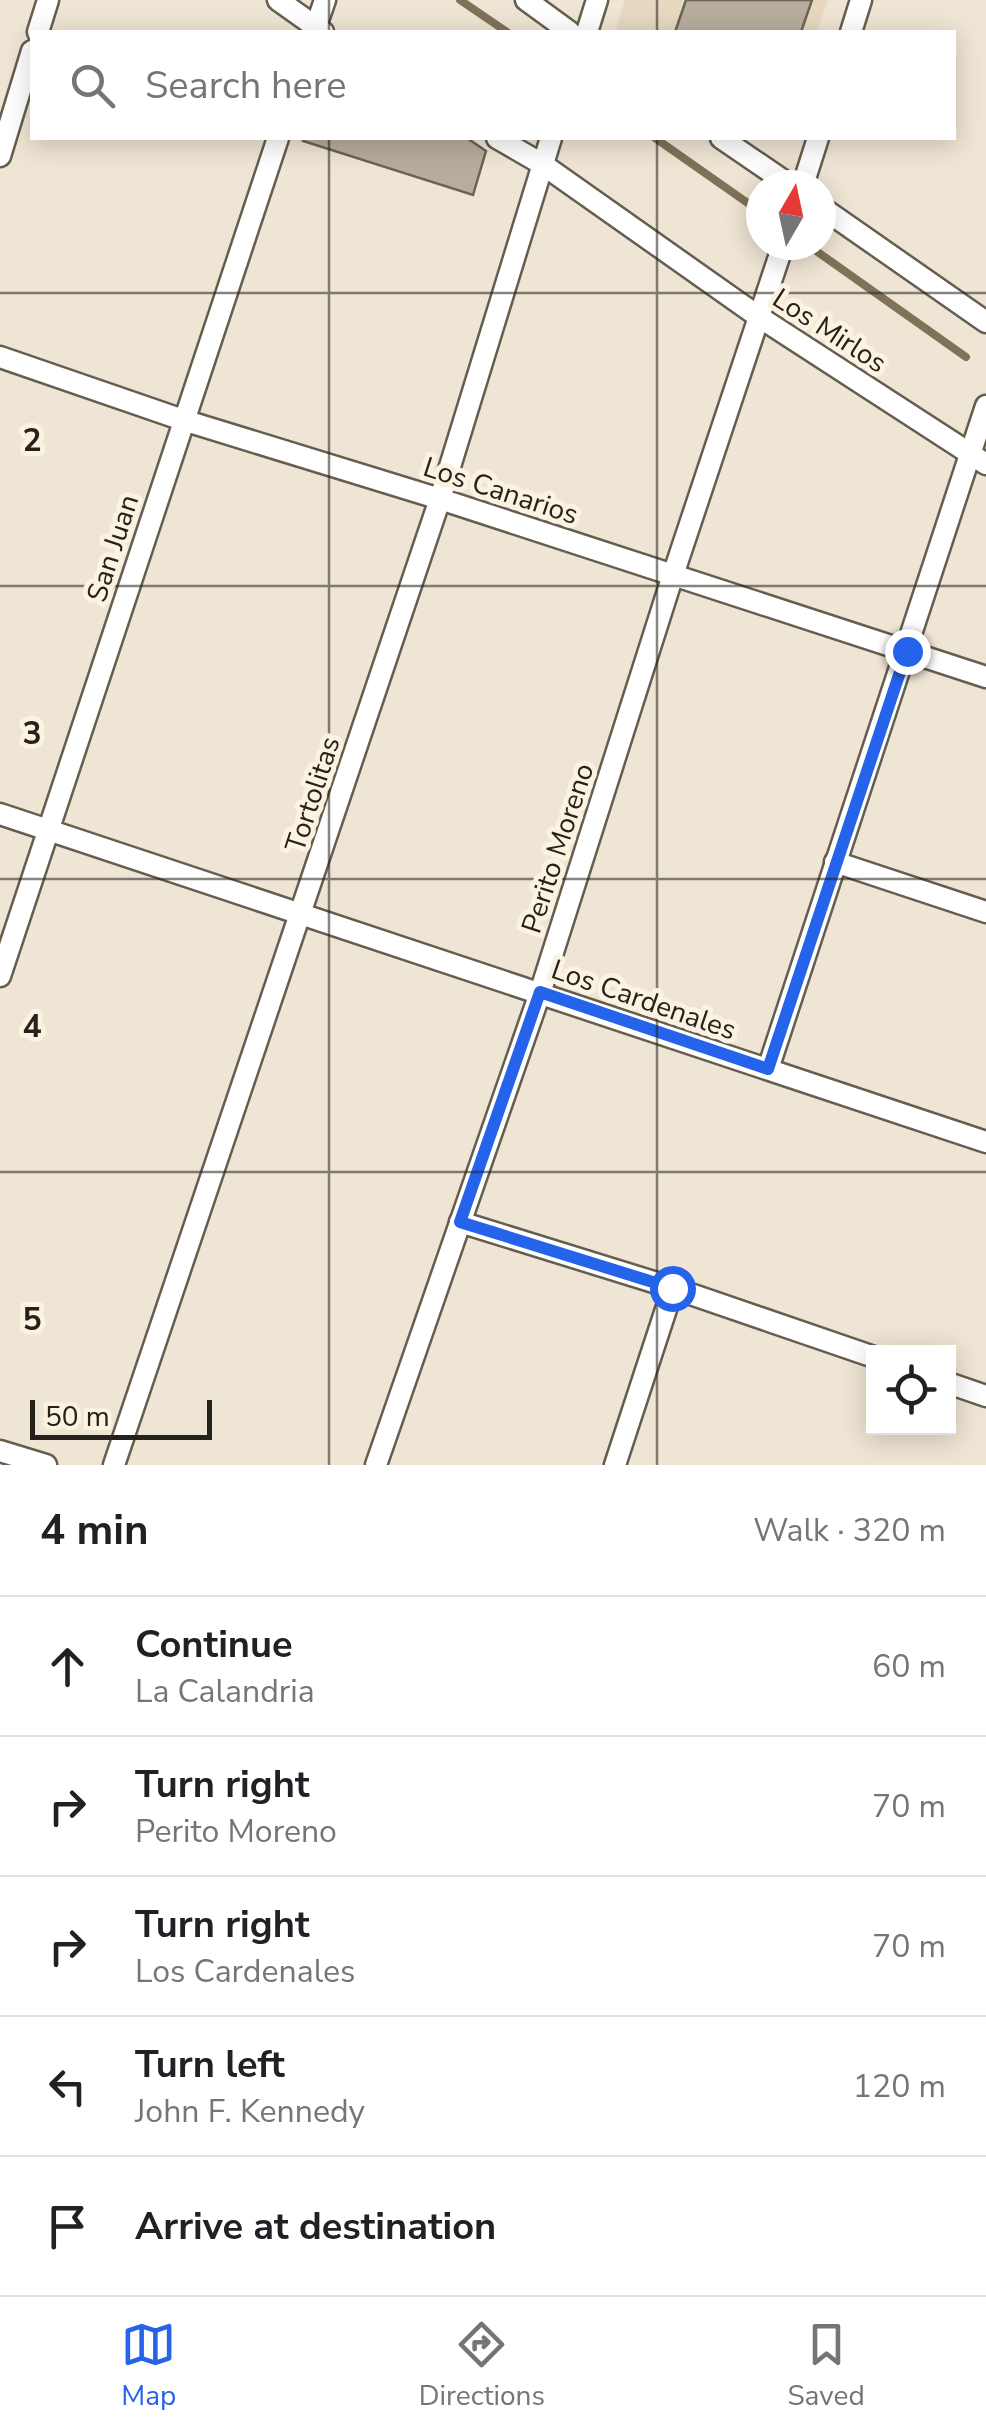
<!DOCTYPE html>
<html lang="en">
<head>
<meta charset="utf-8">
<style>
	:root { --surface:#fff; --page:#f2f2f2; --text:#202124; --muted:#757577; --line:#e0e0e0; --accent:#2563eb }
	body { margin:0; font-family:"Nunito Sans",sans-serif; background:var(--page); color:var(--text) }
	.controls { position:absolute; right:30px; bottom:30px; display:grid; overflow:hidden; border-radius:0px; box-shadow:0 5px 25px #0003 }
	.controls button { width:90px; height:90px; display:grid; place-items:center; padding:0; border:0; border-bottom:2px solid var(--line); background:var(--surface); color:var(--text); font:50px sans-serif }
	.compass { position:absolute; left:746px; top:170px; width:90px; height:90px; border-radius:50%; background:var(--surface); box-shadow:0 5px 25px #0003; rotate:9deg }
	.scale { position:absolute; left:30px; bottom:25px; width:182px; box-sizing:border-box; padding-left:10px; border:5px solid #25211b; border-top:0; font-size:28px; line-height:35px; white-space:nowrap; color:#25211b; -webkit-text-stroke:8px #fcf2e1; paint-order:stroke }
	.stop { position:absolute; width:30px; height:30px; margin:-22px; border:8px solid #2563eb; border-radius:50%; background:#fff }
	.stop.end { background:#2563eb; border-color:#fff; box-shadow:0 2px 10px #0008 }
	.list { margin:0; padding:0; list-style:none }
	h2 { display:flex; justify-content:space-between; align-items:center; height:130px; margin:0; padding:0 40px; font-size:42px }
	h2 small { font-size:32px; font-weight:400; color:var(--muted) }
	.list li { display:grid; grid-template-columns:65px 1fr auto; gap:30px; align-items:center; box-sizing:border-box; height:140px; padding:0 40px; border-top:2px solid var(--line) }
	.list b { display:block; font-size:38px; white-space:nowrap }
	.list p { margin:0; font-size:32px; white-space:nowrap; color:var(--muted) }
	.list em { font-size:32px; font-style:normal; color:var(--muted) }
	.icon { flex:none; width:55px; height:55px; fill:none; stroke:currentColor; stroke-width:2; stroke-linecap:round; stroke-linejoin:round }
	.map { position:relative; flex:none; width:986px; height:1465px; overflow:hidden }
	.search { position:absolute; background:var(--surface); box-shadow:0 5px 25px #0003; left:30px; right:30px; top:30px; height:110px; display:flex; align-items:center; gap:25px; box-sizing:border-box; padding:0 35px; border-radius:0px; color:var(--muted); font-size:38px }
	.sheet { height:830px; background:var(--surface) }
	nav { display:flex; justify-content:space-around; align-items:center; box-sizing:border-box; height:140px; border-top:2px solid var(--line); background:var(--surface); font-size:28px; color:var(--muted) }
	nav a { display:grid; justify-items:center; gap:5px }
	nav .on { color:var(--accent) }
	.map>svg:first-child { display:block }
	.built { fill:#e6d8c1 }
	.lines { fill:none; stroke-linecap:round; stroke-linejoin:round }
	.stream { stroke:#807259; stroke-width:8 }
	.building { fill:#b7ad9d; stroke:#6b6354; stroke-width:2.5 }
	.minor-casing { stroke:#655d4f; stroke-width:25 }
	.minor { stroke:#fff; stroke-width:20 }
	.route { stroke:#2563eb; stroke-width:12 }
	.grid { fill:none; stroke:#25211b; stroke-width:2.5; stroke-opacity:0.55 }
	.labels { text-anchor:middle; stroke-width:10; stroke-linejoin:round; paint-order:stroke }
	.street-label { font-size:28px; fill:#25211b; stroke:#fcf2e1 }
	.grid-label { font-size:32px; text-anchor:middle; font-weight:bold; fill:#25211b; stroke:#fcf2e1; stroke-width:10; stroke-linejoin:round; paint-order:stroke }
</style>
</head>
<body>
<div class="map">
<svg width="986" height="1465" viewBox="0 0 986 1465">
	<rect width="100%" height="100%" fill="#efe5d4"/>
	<path class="built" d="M625 0H828L817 32H618L616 28Z"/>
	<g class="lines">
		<g class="stream">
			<path d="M460 0 507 32"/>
			<path d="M655 138 752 206"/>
			<path d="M812 248 966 357"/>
		</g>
	</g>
	<g class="building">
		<path d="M686 0H812L801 32H675Z"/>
		<path d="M304 138H467L486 151 473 195 303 141Z"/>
	</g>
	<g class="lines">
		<g class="minor-casing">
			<g id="minor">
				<path d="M278 0 323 32"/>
				<path d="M526 0 570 32"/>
				<path d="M38 32 48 0"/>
				<path d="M314 32 325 0"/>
				<path d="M587 32 597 0"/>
				<path d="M851 32 861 0"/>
				<path d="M497 138 542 164 759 317 986 464"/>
				<path d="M721 138 790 185"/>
				<path d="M0 156 32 51"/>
				<path d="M803 185 818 138"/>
				<path d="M821 207 986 322"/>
				<path d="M0 357 183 420 440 499 986 677"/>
				<path d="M0 814 986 1142"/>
				<path d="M835 862 986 912"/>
				<path d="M0 976 278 138"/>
				<path d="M768 1069 986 406"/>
				<path d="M460 1222 673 1288 874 1357"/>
				<path d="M948 1383 986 1396"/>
				<path d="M0 1451 46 1465"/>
				<path d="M114 1465 440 499 551 138"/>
				<path d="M376 1465 540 993 673 575 783 245"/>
				<path d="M615 1465 673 1288"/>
			</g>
		</g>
		<use href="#minor" class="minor"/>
	</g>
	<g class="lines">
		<path class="route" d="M672 1288 460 1222 540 992 768 1069 907 651"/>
	</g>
	<path class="grid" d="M329 0V32M657 0V32M329 138V1465M657 138V1465M0 293H986M0 586H986M0 879H986M0 1172H986"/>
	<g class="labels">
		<g class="street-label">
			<text transform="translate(830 330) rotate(33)" y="10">Los Mirlos</text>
			<text transform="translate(501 490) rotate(18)" y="10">Los Canarios</text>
			<text transform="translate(112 548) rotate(-72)" y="10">San Juan</text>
			<text transform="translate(312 794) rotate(-72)" y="10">Tortolitas</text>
			<text transform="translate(557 848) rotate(-72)" y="10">Perito Moreno</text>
			<text transform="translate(644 999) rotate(19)" y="10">Los Cardenales</text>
		</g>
	</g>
	<g class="grid-label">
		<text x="32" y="451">2</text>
		<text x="32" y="744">3</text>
		<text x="32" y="1037">4</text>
		<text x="32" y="1330">5</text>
	</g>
</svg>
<div class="controls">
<button><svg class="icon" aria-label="locate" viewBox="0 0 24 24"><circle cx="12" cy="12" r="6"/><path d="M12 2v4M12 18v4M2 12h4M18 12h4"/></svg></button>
</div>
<svg class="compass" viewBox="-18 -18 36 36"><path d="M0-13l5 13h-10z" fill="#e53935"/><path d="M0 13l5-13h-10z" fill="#757577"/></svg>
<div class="scale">50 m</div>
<div class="stop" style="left:672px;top:1288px"></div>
<div class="stop end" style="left:907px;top:651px"></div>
<div class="search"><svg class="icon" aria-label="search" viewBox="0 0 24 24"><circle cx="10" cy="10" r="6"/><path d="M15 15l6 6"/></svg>Search here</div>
</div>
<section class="sheet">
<h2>4 min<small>Walk · 320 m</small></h2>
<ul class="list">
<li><svg class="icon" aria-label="ahead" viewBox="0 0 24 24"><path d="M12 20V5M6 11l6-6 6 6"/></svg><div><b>Continue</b><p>La Calandria</p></div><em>60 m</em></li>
<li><svg class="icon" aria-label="right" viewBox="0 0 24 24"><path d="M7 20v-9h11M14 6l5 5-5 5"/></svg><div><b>Turn right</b><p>Perito Moreno</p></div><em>70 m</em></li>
<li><svg class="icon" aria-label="right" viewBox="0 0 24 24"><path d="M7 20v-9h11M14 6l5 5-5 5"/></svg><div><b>Turn right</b><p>Los Cardenales</p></div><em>70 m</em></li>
<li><svg class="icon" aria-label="left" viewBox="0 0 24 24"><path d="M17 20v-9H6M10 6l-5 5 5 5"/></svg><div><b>Turn left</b><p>John F. Kennedy</p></div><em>120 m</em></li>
<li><svg class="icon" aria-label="arrive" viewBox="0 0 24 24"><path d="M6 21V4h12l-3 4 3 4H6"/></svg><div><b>Arrive at destination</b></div></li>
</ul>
</section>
<nav>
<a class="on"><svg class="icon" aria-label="map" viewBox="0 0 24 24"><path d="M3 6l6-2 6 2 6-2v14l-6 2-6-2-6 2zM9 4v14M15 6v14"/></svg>Map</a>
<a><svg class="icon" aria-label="directions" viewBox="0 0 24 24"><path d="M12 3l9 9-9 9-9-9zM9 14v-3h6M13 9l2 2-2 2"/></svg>Directions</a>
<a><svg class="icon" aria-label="saved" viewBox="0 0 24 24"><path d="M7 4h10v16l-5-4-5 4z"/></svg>Saved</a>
</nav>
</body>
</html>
